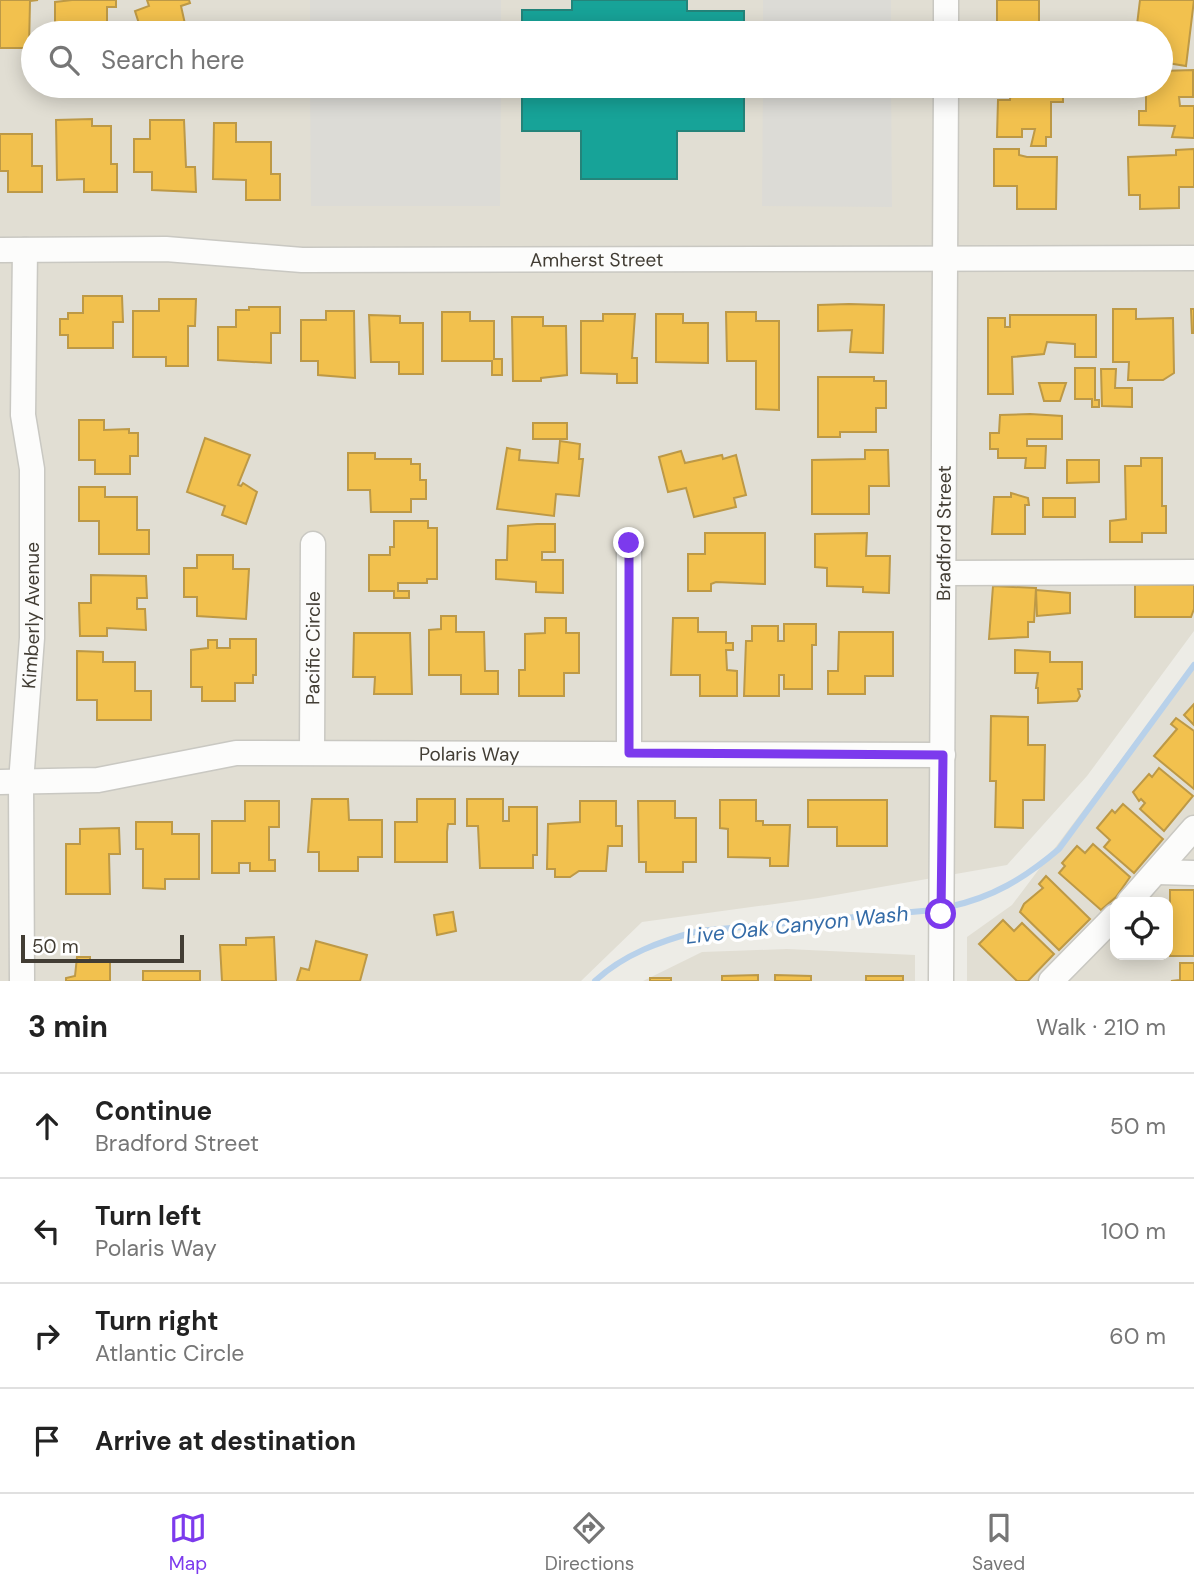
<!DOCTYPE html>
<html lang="en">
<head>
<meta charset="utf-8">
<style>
	:root { --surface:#fff; --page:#f2f2f2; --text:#222; --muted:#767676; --line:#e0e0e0; --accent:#7c3aed }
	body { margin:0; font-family:"DM Sans",sans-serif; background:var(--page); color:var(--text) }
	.controls { position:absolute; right:21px; bottom:21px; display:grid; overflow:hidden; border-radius:14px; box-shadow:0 4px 18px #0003 }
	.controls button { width:63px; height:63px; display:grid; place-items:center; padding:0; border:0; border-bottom:2px solid var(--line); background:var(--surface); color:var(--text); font:35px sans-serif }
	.scale { position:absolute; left:21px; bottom:18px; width:163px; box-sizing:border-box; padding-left:7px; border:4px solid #423d34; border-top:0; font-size:19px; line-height:24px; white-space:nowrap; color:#423d34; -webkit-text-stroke:5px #fff; paint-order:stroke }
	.stop { position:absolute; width:21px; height:21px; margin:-16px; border:5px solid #7c3aed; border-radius:50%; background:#fff }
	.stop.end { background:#7c3aed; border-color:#fff; box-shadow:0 2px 7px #0008 }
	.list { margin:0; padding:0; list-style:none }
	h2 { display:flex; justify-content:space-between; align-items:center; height:91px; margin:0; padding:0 28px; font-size:30px }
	h2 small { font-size:23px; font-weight:400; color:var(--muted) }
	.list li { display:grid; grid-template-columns:46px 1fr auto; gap:21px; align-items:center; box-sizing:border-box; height:105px; padding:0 28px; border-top:2px solid var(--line) }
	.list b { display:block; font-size:26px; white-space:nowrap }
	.list p { margin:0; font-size:23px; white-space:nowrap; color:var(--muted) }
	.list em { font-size:23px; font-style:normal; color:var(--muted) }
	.icon { flex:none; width:38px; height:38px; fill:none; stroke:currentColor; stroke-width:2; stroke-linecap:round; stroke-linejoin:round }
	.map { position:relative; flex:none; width:1194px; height:981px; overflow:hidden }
	.search { position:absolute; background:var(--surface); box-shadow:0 4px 18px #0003; left:21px; right:21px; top:21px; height:77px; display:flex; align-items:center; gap:18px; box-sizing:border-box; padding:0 24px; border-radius:38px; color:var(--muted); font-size:26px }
	.sheet { height:511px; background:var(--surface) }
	nav { display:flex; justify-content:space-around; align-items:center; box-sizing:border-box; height:98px; border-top:2px solid var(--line); background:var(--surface); font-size:19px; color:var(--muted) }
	nav a { display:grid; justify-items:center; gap:4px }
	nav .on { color:var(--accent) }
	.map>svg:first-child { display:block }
	.residential { fill:#e1ded3; fill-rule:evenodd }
	.parking { fill:#dcdbd6 }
	.homes { fill:#f2c14e; stroke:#bd9946; stroke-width:2 }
	.public { fill:#17a398; stroke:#24847a; stroke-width:2 }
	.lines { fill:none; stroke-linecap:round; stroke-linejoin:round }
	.stream { stroke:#b8d1ea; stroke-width:6 }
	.minor-casing { stroke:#c9c8c2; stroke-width:27 }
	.minor { stroke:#fcfcfb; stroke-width:24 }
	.route { stroke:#7c3aed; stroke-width:9 }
	.labels { text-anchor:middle; stroke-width:7; stroke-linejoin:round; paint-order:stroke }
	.street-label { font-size:19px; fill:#423d34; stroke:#fff }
	.water-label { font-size:21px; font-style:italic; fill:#346ba7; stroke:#fff }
</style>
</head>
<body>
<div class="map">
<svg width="1194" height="981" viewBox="0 0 1194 981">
	<rect width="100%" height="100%" fill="#edece6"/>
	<g class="residential">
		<path d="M0 0H1194V631L1087 776 1007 865 818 898 642 922 581 981H0ZM33 33H1161V86H33Z"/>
		<path d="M1194 663V981H967V937L1012 905ZM1115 902H1168V955H1115Z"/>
		<path d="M787 949 915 955V981H643L702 952Z"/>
	</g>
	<g class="parking">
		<rect x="310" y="0" width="191" height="33"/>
		<rect x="763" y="0" width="128" height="33"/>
		<path d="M310 86H501L500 206H311Z"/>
		<path d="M763 86H891L892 207 762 206Z"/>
	</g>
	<g class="homes">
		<path d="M0 0H38L30 1 29 48H0Z"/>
		<path d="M72 0H116V7H107V33H55V2Z"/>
		<path d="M147 0H189L190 3 181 6 187 33H142L135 11 149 6Z"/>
		<rect x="997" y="0" width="42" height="33"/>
		<path d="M1140 0H1194L1186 66 1161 62V33H1136Z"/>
		<path d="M1193 70V97H1179L1180 106H1194V138L1172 137 1175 126 1139 125V111H1146V86H1136H1161V71Z"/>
		<path d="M1011 86H1063V102H1051V137H1046V146H1031L1035 129H1022V137H997L998 100H1010Z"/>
		<path d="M92 119V126H111V164H117V192H84V179L57 180 56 120Z"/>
		<path d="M150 120H184L186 167H195L196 192 152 190V172H134V139H150Z"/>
		<path d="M214 123H236V142H271V174H280V200H246V180L213 179Z"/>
		<path d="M0 134H32V166H42V192H8V171H0Z"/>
		<path d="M994 149H1019V155L1027 157H1057L1056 209H1017V186H994Z"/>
		<path d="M1194 149V187H1179V208L1140 209V195H1129L1128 157 1176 155V150Z"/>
		<path d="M83 296H122L123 322H113V348H68V335H60V319H68V313H83Z"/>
		<path d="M159 299H196L195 326H188V366H166V357H133V311H159Z"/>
		<path d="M849 304 884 305 883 353 850 352 852 330 818 331V305Z"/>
		<path d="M249 307H280V333H271V363L218 360V327H236V310H249Z"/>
		<path d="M1113 309H1136V319L1173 318 1174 373 1163 380H1128L1129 362H1113Z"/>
		<path d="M1191 309H1194V333H1192Z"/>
		<path d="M326 311H354L355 378 318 375V361H301V320H326Z"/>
		<path d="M442 312H470V321H494V359H502V375H492V361H442Z"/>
		<path d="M726 312H756V321H779V410L756 409V361H727Z"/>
		<path d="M603 314H635L632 358H637V383H617V374L581 373V321H603Z"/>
		<path d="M656 314H683V323H708V363L656 362Z"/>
		<path d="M369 315 400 316V323H423V374H399V362H371Z"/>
		<path d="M1010 315H1096V357H1075V344L1047 342 1044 354 1012 357 1013 394H988V318H1005V327H1010Z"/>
		<path d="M512 317H543V326H566L567 375 541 378V381H513Z"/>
		<path d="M1075 368H1095V400H1099V407H1092V399H1075Z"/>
		<path d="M1101 369H1116L1115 388H1132V407L1102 406Z"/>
		<path d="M818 377H874V381H886V408H876V432H840V437H818Z"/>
		<path d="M1039 383H1066L1060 401H1044Z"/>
		<path d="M1030 414 1062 416V439H1027V446H1046L1045 468H1025L1026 458H998V449H990V433H999L1000 415Z"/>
		<path d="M79 420H104V430L129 429V433H138V456H130V474H95V460H79Z"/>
		<rect x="533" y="423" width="34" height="16"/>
		<path d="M205 438 250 455 238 485 241 486 243 483 257 492 246 524 222 515 225 506 187 492Z"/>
		<path d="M560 441 580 444 579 459H583L579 496 556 494 554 516 497 509 507 448 520 450 519 460 558 463Z"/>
		<path d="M865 450H888L889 486H869V514H812V460L865 459Z"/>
		<path d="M681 451 685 463 722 455 723 459 736 455 746 495 734 498 736 507 694 517 686 488 668 492 659 457Z"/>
		<path d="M348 453H375V459H411V464H420V480H426V499H411V512H371L370 490H348Z"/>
		<path d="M1141 458H1162V506H1166V533H1142V542H1110V521L1126 519 1125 466H1141Z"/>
		<path d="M1067 460H1099V482L1067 483Z"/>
		<path d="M79 487H105V497H137V530H149V554H99V521H79Z"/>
		<path d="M1011 493 1028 498 1029 505H1025V534H992L994 497H1011Z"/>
		<rect x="1043" y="498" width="32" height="19"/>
		<path d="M394 521H428V528H437V579H427V583H398V591H409V598H394V591H369V555H390V547H394Z"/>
		<path d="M537 524H555V552H542V560H563V593L536 592V582L496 579V560H507L508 526Z"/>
		<path d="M705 533H765V584L716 582 711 584V591H688V554H705Z"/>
		<path d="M867 533 866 556H890L889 593 863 592V587L827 586V568L815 567V534Z"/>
		<path d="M197 555H233V569H249L246 619 197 616V597H184V568H197Z"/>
		<path d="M91 575 146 576 147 598H137V609H145L146 630 107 628V636H80L79 603H91Z"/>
		<path d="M1135 585H1194V609L1191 617H1135Z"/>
		<path d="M993 586 1036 588 1034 622H1028V637L989 639Z"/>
		<path d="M1036 590 1070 593V613L1037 616Z"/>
		<path d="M441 616H456V632H484L485 671H498V694H461V675H429V630L441 629Z"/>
		<path d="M545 618H566V633H579V673H564V696H519V670H525V634L545 633Z"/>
		<path d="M673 618H698V632H726V643H733V650H726L727 670 737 671V696H700V675H671Z"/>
		<path d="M784 624H816V645H812V689H784V675H779V696H744L746 641H752V626H778V641H784Z"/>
		<path d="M839 632H893V676H865V694H828V671H838Z"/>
		<path d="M354 633H410L412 694H374L375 677H353Z"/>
		<path d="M230 639H256V675H253V683H235V701H202V687H191V650L208 648V640H217V648H230Z"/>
		<path d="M1015 650 1050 652V662H1082V689H1078L1080 696 1077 701 1038 703V688H1036L1038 673H1015Z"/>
		<path d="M77 651 103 652V662H135V691H151V720H97V700H77Z"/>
		<path d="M1194 704V725L1184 715Z"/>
		<path d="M991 716 1028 717V745H1045L1044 800H1023V828L995 827 996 781H990Z"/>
		<path d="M1176 718 1194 731V789L1154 756 1177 729 1171 724Z"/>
		<path d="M1159 768 1193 796 1164 831 1140 809 1145 803 1141 799 1139 801 1133 792 1149 774 1152 777Z"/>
		<path d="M312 799H348L349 820H382V857H358V871H319V852H308Z"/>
		<path d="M417 799H455V824H448L447 832V862H395V822H417Z"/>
		<path d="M467 799H503V821H509V807H537V855H533V868H480L478 826H467Z"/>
		<path d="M720 800H756V821H763V825H790L788 866H770V858L728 857V829L720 828Z"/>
		<path d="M808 800H887V846H837V827H808Z"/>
		<path d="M245 801H279V827H269V860H275V871H250V863H239V873H212V821H245Z"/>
		<path d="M580 801H616V826H622V846H608L606 871H579L570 877H555V869H547L548 824 580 822Z"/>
		<path d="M638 801H675V818H696V862H683V872H646V862H639Z"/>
		<path d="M1123 804 1163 839 1134 873 1104 847 1110 840 1097 828 1112 810 1115 813Z"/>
		<path d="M136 822H172V834H199V879H165V889L143 888V849H136Z"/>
		<path d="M119 828 120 854H109L110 894H66V844H80V829Z"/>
		<path d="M1093 844 1130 877 1116 897 1101 910 1059 873 1065 866 1062 863 1077 846 1085 853Z"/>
		<path d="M1046 876 1090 919 1059 950 1020 912 1024 904 1043 888 1039 884Z"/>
		<rect x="1170" y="890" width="24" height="66"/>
		<path d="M453 912 456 931 437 935 434 915Z"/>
		<path d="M1003 920 1014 931 1022 923 1054 954 1028 981H1017L979 944Z"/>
		<path d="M274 937 276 981H222L220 945H246V938Z"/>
		<path d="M316 941 367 955 360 981H297L301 968 309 970Z"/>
		<path d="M77 957H90V962H110V981H66V978L75 976Z"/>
		<path d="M1180 963H1194V981H1171L1180 980Z"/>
		<rect x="143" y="971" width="57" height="10"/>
		<path d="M758 975V981H722V976Z"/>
		<path d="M775 975 811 976V981H775Z"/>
		<rect x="866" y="976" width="37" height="5"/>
		<rect x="650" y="978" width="21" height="3"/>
	</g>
	<g class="public">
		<path d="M572 0H687V11H744V33H522V10H572Z"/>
		<path d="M548 86H711V91H744V131H677V179H581V131H522V91H548Z"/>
	</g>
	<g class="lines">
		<g class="stream">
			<path d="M948 907C992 898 1025 878 1059 849L1194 665"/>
			<path d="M595 981C624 954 661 941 698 931L934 910"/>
		</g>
		<g class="minor-casing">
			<g id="minor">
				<path d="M946 0V33"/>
				<path id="s1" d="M0 250 166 249 302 260 1194 258"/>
				<path d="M629 543V753"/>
				<path d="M945 573 1194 572"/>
				<path id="s2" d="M312 751 313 544"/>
				<path id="s3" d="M0 782 98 780 236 753 943 755"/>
				<path d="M1158 872 1194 873"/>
				<path d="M1129 902 1194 828"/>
				<path id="s4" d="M22 981 21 782 32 638V469L23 415 25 250"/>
				<path id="s5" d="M941 981 946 86"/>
				<path d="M1051 981 1115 916"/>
			</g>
		</g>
		<use href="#minor" class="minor"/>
	</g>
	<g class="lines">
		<path class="route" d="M629 543V753L943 755 941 914"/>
	</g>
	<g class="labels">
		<g class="street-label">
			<text dy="7" stroke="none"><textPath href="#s1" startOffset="597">Amherst Street</textPath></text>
			<text dy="7" stroke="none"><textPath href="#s5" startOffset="448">Bradford Street</textPath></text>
			<text dy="7" stroke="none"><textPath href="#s4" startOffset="366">Kimberly Avenue</textPath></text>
			<text dy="7" stroke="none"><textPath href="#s2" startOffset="103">Pacific Circle</textPath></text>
			<text dy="7" stroke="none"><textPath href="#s3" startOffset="472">Polaris Way</textPath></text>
		</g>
		<g class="water-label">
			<text transform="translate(797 925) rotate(-6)" y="7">Live Oak Canyon Wash</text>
		</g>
	</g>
</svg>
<div class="controls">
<button><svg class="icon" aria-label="locate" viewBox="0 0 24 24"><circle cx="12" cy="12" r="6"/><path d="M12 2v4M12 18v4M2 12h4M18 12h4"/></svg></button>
</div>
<div class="scale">50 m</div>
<div class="stop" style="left:941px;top:914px"></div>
<div class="stop end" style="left:629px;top:543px"></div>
<div class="search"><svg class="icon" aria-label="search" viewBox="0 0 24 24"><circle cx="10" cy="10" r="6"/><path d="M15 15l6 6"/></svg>Search here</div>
</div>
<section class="sheet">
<h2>3 min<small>Walk · 210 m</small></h2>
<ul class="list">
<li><svg class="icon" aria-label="ahead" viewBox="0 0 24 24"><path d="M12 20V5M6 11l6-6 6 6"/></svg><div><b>Continue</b><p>Bradford Street</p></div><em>50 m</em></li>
<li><svg class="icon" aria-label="left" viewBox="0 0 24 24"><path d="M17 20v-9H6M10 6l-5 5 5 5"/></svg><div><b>Turn left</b><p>Polaris Way</p></div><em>100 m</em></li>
<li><svg class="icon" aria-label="right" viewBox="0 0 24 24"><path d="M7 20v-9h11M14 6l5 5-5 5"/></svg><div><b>Turn right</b><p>Atlantic Circle</p></div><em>60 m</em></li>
<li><svg class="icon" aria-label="arrive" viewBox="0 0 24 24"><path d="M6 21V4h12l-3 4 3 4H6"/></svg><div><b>Arrive at destination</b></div></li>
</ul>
</section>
<nav>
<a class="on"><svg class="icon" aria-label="map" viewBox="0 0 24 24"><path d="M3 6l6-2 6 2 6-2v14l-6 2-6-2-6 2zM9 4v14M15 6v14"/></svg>Map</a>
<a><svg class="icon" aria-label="directions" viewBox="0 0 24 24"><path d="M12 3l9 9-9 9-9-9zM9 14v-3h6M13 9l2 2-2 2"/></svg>Directions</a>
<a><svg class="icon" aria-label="saved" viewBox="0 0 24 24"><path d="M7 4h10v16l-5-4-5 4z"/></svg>Saved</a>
</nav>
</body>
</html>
